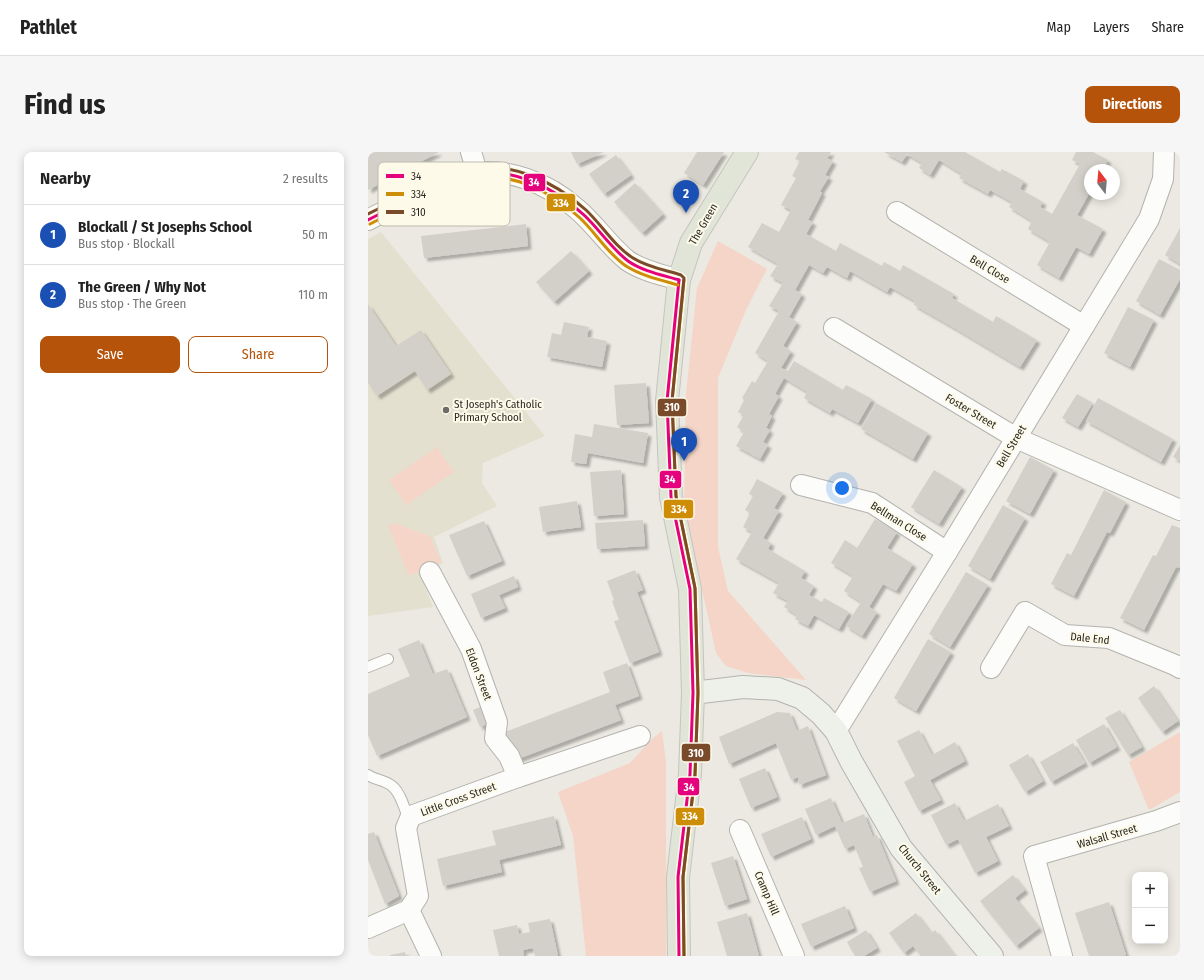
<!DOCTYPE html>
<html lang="en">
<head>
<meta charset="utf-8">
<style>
	:root { --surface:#fff; --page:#f6f6f6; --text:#222; --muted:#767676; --line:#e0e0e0; --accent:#b45309 }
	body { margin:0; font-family:"Fira Sans Condensed",sans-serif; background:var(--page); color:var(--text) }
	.controls { position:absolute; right:12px; bottom:12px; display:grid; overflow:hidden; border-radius:8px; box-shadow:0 2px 10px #0003 }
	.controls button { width:36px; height:36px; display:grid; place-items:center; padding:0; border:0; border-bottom:1px solid var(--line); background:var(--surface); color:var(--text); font:20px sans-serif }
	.compass { position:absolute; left:716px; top:12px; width:36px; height:36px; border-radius:50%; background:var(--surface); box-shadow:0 2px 10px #0003; rotate:344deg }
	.you { position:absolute; left:474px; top:336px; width:14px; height:14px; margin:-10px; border:3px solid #fff; border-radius:50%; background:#1a73e8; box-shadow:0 0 0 6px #1a73e833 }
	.badge { display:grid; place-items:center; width:26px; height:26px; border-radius:50%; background:var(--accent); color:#fff; font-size:13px; font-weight:700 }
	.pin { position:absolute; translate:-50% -33px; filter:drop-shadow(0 1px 2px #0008) }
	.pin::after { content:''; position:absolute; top:21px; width:14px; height:12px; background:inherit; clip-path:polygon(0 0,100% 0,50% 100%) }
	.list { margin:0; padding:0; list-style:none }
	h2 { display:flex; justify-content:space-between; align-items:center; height:52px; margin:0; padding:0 16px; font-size:17px }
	h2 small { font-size:13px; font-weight:400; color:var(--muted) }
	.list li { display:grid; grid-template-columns:26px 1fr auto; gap:12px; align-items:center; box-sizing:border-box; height:60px; padding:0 16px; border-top:1px solid var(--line) }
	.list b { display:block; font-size:15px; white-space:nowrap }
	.list p { margin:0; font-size:13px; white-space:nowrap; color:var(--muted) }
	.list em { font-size:13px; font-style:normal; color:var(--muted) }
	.actions { display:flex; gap:8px; padding:12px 16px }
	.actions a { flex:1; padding:9px 0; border:1px solid var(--accent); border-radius:8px; text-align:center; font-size:14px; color:var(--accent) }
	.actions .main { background:var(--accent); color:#fff }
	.map { position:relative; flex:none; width:812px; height:804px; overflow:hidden; border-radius:8px }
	header { display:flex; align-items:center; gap:24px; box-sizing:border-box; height:56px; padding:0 20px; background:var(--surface); border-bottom:1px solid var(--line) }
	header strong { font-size:19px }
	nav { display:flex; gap:22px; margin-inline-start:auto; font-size:14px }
	.intro { display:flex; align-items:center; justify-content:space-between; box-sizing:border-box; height:96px; padding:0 24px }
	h1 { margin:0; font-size:28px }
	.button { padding:10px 18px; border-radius:8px; background:var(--accent); color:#fff; font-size:14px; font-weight:700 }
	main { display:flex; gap:24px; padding:0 24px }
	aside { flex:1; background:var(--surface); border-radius:8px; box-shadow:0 2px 10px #0003 }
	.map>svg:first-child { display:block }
	.built { fill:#e4e0d0 }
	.green { fill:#f5d5c8 }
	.building { fill:#d3d0ca; filter:url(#shadow) }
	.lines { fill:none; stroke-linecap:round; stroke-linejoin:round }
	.lane-casing { stroke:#b4b3ad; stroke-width:12 }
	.street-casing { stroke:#b4b3ad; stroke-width:22 }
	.secondary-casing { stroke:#b4b3ad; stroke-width:24 }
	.primary-casing { stroke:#c5c4c0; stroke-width:24 }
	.lane { stroke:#fcfcfa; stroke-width:10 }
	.street { stroke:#fcfcfa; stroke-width:20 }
	.secondary { stroke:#eef0ea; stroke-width:22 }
	.primary { stroke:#e1e5d8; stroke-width:22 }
	.bus-1-casing { stroke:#fdfaea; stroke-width:6 }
	.bus-2-casing { stroke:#fdfaea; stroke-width:6 }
	.bus-3-casing { stroke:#fdfaea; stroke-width:6 }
	.bus-1 { stroke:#e5007d; stroke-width:3 }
	.bus-2 { stroke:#ce8d07; stroke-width:3 }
	.bus-3 { stroke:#7a4b2a; stroke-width:3 }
	.poi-dot { fill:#6e6c66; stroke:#fdfaea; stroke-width:1.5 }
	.labels { text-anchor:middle; stroke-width:4; stroke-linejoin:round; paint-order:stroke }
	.street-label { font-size:11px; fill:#2a2923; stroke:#fdfaea }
	.poi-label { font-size:11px; fill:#2a2923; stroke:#fdfaea; text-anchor:start }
	.key { fill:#fdfaea; stroke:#bebbae; stroke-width:1 }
	.key-label { font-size:11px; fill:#2a2923 }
	.line-badge { stroke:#fdfaea; stroke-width:1.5 }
	.badge-label { font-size:11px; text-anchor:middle; font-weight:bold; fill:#fff }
</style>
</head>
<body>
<header>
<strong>Pathlet</strong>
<nav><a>Map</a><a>Layers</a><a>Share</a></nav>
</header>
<div class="intro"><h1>Find us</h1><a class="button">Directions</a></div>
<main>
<aside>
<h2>Nearby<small>2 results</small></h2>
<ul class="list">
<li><span class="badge" style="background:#1a4fb4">1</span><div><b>Blockall / St Josephs School</b><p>Bus stop · Blockall</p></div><em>50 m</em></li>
<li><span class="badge" style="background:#1a4fb4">2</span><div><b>The Green / Why Not</b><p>Bus stop · The Green</p></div><em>110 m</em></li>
</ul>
<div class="actions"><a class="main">Save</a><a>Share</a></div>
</aside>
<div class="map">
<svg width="812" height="804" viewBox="0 0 812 804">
	<defs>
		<filter id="shadow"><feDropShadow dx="3.5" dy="3.5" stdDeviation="1" flood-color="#0004"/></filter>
	</defs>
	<rect width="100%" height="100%" fill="#ebe9e1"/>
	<path class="built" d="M13 80 177 284 115 311 114 331 129 354 66 385 75 411 52 421 65 455 0 464V87Z"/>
	<g class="green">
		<path d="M350 89 399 117 378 158 350 226V395L360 439 438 528 380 521 358 514 348 501 316 356 318 242 329 136Z"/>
		<path d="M69 295 86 320 38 353 21 328Z"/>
		<path d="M26 371 62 384 73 410 41 424 20 374Z"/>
		<path d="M294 579 298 610V804H218L205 684 190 640 262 611 284 587Z"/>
		<path d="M812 580V640L781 658 761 610Z"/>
	</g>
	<g class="building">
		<path d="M0 0H71L0 38Z"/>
		<path d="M203 0H236L209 12Z"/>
		<path d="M329 0H356L335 33 316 21Z"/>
		<path d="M431 0H463L459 6 465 9 457 23 461 25 452 39 454 41 440 68 445 70 438 82 468 99 472 91 514 114 516 110 532 119 535 113 586 142 584 146 625 170 628 164 669 188 652 215 588 177 546 153 547 149 522 135 519 140 482 119 479 126 459 115 455 121 441 113 427 138 434 142 421 165 429 170 415 194 423 199 413 216 420 219 426 209 475 238 478 233 504 247 490 271 464 257 462 261 436 246 439 240 416 226 407 242 411 244 401 262 404 264 398 276 402 278 395 290 400 293 392 307 368 294 376 280 369 275 376 263 370 260 376 248 374 246 384 229 387 231 400 209 387 201 411 159 401 154 415 131 402 124 410 112 380 95 394 71 411 80 423 58 413 53 428 26 424 24 432 9 427 7Z"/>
		<path d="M516 0H597L632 20 634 17 656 29 652 37 675 50 672 55 684 62 712 12 704 8 708 0H725L740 8 734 18H722V40L709 63 735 77 721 102 708 95 691 126 669 113 682 90 660 77 664 69 641 55 644 50 622 38 620 42 591 26 594 22 571 8 562 23 551 16 554 11 539 2 534 10Z"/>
		<path d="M248 3 263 23 236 42 221 22Z"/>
		<path d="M267 31 295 62 274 81 246 50Z"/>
		<path d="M158 72 160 94 56 106 53 84Z"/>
		<path d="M812 76V112L797 103Z"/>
		<path d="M203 99 221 119 186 150 168 130Z"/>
		<path d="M791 107 812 118V127L792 163 768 149Z"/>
		<path d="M0 152 28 194 53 178 83 222 59 238 47 219 9 244 0 231Z"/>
		<path d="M760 155 786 168 762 215 736 201Z"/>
		<path d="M196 170 221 175 219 185 239 189 234 215 179 205 184 181 193 183Z"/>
		<path d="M278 231 281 271 249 273 246 233Z"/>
		<path d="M709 242 725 251 710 275 694 266Z"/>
		<path d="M730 246 805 287 793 310 718 269Z"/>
		<path d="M508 251 560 281 545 307 493 277Z"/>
		<path d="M226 272 280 281 275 311 220 301 218 312 203 310 207 282 224 285Z"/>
		<path d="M812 293V309L805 305Z"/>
		<path d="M662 305 686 318 662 362 638 349Z"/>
		<path d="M253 318 256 362 226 364 222 320Z"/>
		<path d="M566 318 594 335 571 372 543 355Z"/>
		<path d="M389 327 415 341 406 356 411 359 395 386 403 391 400 397 437 419 433 426 446 434 441 443 454 450 456 446 481 460 471 477 446 463 440 474 427 467 429 463 416 455 420 449 405 441 411 431 368 407 384 380 375 375 382 361 377 358 385 344 381 342Z"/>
		<path d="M736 338 758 350 742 381 739 380 706 444 683 432 699 401 703 403Z"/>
		<path d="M209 349 213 375 175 380 171 355Z"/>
		<path d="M635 353 657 366 622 427 600 414Z"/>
		<path d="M507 367 529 380 519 396 545 412 528 439 515 432 501 455 509 460 494 484 478 474 493 450 476 439 485 424 463 411 477 388 489 396Z"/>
		<path d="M275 368 277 394 229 397 227 371Z"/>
		<path d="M116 369 134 409 99 424 81 383Z"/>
		<path d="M804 373 812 376V416L808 415 776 478 752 466 785 403 788 404Z"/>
		<path d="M267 418 275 438 269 440 291 500 262 511 246 469 251 468 244 449 246 448 239 429Z"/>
		<path d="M598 420 620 433 582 495 561 482Z"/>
		<path d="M146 424 150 435 131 443 137 456 113 466 103 442Z"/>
		<path d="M560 487 583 500 548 559 526 546Z"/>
		<path d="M51 488 65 522 79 517 99 565 9 604 0 583V542L42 524 30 497Z"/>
		<path d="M259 511 271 544 247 553 253 568 147 608 137 580 242 540 235 520Z"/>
		<path d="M786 534 810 569 794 580 770 546Z"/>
		<path d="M119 552 125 569 112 575 105 558Z"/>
		<path d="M752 558 774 595 760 603 737 566Z"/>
		<path d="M409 560 422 561 429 579 440 574 458 623 431 633 430 625 423 628 408 591 361 612 351 585Z"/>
		<path d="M736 572 749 595 721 611 708 588Z"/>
		<path d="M551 578 564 603 587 590 597 609 562 628 573 648 551 659 536 630 547 624 529 589Z"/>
		<path d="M705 591 717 611 683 630 672 610Z"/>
		<path d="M660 602 675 629 657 640 641 613Z"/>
		<path d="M397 616 409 645 383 656 371 627Z"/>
		<path d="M463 646 474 671 496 662 505 685 509 683 528 729 502 740 491 716 495 715 486 693 477 697 467 674 448 683 437 657Z"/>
		<path d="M587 651 596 669 630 652 641 674 618 685 630 709 607 721 590 687 578 693 563 663Z"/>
		<path d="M186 664 193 693 131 708 134 720 75 734 69 707 128 693 124 679Z"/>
		<path d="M434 665 443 687 403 705 393 682Z"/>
		<path d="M6 680 31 744 17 752 0 708V682Z"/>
		<path d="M365 704 379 747 357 754 343 711Z"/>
		<path d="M645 723 657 738 647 746 671 776 648 794 612 749Z"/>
		<path d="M741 750 758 803 753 804H721L707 761Z"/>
		<path d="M477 754 486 776 443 795 433 772Z"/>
		<path d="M379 761 391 804H359L349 770Z"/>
		<path d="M548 761 563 781 567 778 587 804H553L545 794 536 801 521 781Z"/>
		<path d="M182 767 190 804H167L165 796 155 798 156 804H131L125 778 149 773 151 782 162 780 160 771Z"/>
		<path d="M498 778 509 796 496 804H487L479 790Z"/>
		<path d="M37 800 38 804H22V803Z"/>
	</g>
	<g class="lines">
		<g class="lane-casing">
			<g id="lane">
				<path d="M0 515 20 507"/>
				<path d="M0 623C7 628 17 628 24 634 33 641 37 658 41 669"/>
			</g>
		</g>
		<g class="street-casing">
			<g id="street">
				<path d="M103 0 109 20"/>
				<path d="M529 60 716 174"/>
				<path d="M0 68C20 57 40 47 60 38 73 32 86 25 99 22 139 14 180 31 209 57 227 72 241 94 260 109 275 119 295 123 311 128"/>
				<path d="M466 176 648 286 812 358"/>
				<path d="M433 333 504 351 579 400"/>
				<path d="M62 420 103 497 129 570 127 586 141 604 150 625"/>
				<path d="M623 516 657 460 697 483 741 486 807 513 812 516"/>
				<path d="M468 579 579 400 781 67 795 27 796 0"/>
				<path d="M372 678 426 804"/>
				<path d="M41 758 63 804"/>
				<path d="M0 776 41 758 50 744 38 676 43 664 150 625 272 584"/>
				<path d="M694 804 666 704 788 669 812 660"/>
			</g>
		</g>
		<g class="secondary-casing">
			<path id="secondary" d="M325 541 375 535 410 537 434 546 453 562 468 579 483 609 533 696 624 804"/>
		</g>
		<g class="primary-casing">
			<path id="primary" d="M311 804 310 725 322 622 325 541 322 437 303 345 299 249 311 128 323 91 379 0"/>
		</g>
		<use href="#lane" class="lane"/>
		<use href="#street" class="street"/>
		<use href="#secondary" class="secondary"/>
		<use href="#primary" class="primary"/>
		<g class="bus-1-casing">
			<g id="bus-1">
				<path d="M0 68C21 57 42 47 63 37 74 31 86 24 99 22 142 14 185 34 216 63 231 77 243 96 260 109 274 119 294 123 311 128"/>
				<path d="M311 128 299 249 303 345 322 437 325 541 322 622 310 725 311 804"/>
			</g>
		</g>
		<g class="bus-2-casing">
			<g id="bus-2">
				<path d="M2 72C23 61 44 51 65 41 76 36 87 30 99 27 140 18 182 38 212 66 228 81 240 102 258 114 274 124 292 128 310 133"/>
				<path d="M316 128 304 249 308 344 327 436 330 541 327 623 315 725 316 804"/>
			</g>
		</g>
		<g class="bus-3-casing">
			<path id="bus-3" d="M0 62C20 52 40 42 60 33 72 27 83 21 96 18 140 7 186 29 218 58 234 73 246 94 265 106 279 115 297 118 313 123L316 126 304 249 308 344 327 436 330 541 327 623 315 725 316 804"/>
		</g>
		<use href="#bus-1" class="bus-1"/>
		<use href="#bus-2" class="bus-2"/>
		<use href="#bus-3" class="bus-3"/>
	</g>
	<circle class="poi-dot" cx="78" cy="258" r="4"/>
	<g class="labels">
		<g class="street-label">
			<text transform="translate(335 72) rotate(-60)" y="4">The Green</text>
			<text transform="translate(622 117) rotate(31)" y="4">Bell Close</text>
			<text transform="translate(603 259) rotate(31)" y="4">Foster Street</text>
			<text transform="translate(643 294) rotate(-59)" y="4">Bell Street</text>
			<text transform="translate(531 369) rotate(32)" y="4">Bellman Close</text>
			<text transform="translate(722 486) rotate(6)" y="4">Dale End</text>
			<text transform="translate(111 522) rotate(69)" y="4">Eldon Street</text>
			<text transform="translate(90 647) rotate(-20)" y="4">Little Cross Street</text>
			<text transform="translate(739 684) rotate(-16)" y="4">Walsall Street</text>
			<text transform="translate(552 717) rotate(51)" y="4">Church Street</text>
			<text transform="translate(399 741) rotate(67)" y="4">Cramp Hill</text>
		</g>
		<g class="poi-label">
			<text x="86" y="256">St Joseph's Catholic<tspan x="86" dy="13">Primary School</tspan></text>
		</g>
	</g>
	<rect x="10" y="10" width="132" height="64" rx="6" class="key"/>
	<rect x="18" y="22" width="18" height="4" fill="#e5007d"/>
	<rect x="18" y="40" width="18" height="4" fill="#ce8d07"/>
	<rect x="18" y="58" width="18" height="4" fill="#7a4b2a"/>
	<g class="key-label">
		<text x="43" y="28">34</text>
		<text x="43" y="46">334</text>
		<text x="43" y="64">310</text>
	</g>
	<g class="line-badge">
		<rect x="155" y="21" width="23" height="19" rx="4" fill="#e5007d"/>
		<rect x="178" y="41" width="30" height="19" rx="4" fill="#ce8d07"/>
		<rect x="289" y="246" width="30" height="19" rx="4" fill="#7a4b2a"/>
		<rect x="291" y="318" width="23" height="19" rx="4" fill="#e5007d"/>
		<rect x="295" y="347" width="31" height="20" rx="4" fill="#ce8d07"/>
		<rect x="313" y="591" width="30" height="19" rx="4" fill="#7a4b2a"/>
		<rect x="309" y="625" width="23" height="19" rx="4" fill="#e5007d"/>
		<rect x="307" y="655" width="30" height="19" rx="4" fill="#ce8d07"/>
	</g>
	<g class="badge-label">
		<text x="166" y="34">34</text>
		<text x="193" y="55">334</text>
		<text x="304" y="259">310</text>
		<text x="302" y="331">34</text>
		<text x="311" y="361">334</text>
		<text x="328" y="605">310</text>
		<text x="321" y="639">34</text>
		<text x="322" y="668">334</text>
	</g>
</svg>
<div class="controls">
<button>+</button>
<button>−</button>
</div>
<svg class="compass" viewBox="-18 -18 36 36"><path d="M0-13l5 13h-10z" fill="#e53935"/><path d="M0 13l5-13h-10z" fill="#767676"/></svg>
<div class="you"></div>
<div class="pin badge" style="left:316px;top:309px;background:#1a4fb4">1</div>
<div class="pin badge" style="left:318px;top:61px;background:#1a4fb4">2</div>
</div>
</main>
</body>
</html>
